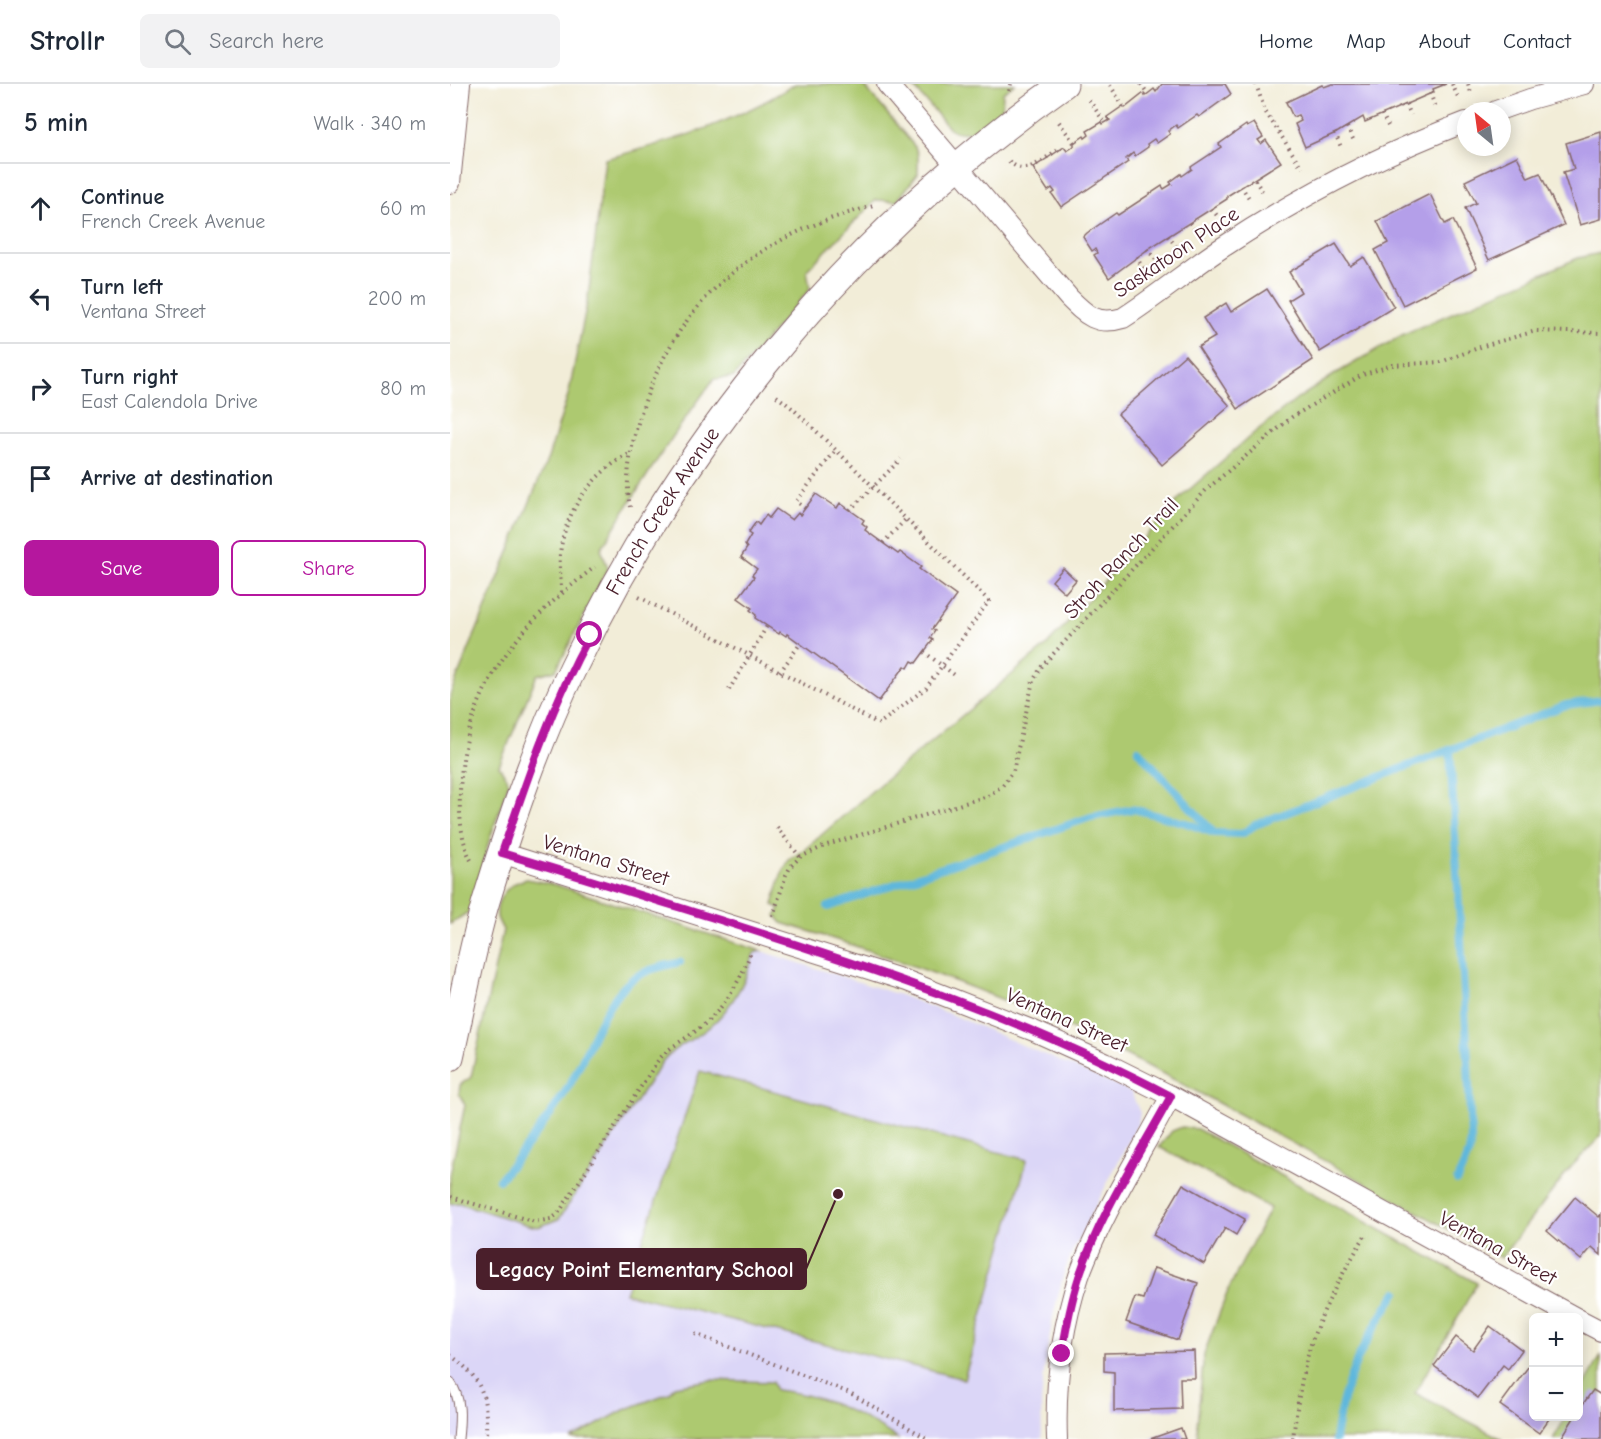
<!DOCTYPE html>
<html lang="en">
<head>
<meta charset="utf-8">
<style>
	:root { --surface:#fff; --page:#f2f2f3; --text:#1f2937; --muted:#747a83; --line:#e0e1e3; --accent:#b5179e }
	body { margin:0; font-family:"Comic Neue",sans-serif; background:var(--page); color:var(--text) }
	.controls { position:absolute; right:18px; bottom:18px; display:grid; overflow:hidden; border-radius:9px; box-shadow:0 3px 15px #0003 }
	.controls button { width:54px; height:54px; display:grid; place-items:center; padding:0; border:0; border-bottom:2px solid var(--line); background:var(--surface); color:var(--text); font:30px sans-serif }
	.compass { position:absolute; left:1007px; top:18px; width:54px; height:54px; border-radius:50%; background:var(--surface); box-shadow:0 3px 15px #0003; rotate:331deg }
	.stop { position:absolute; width:18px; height:18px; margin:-14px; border:4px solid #b5179e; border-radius:50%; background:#fff }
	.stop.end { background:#b5179e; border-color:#fff; box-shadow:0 2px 6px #0008 }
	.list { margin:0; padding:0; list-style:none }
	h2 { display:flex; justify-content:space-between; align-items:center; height:78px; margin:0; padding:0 24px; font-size:26px }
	h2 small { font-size:20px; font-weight:400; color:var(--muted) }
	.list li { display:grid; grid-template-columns:39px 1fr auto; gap:18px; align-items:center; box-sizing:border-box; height:90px; padding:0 24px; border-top:2px solid var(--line) }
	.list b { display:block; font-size:22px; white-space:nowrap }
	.list p { margin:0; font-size:20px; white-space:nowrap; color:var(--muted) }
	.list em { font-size:20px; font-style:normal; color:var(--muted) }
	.actions { display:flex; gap:12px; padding:18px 24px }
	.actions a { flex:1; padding:14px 0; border:2px solid var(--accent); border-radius:9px; text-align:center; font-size:21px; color:var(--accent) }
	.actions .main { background:var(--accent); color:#fff }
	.icon { flex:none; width:33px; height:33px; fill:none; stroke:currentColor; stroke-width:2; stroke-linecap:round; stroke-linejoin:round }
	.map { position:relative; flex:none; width:1151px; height:1355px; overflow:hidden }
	header { display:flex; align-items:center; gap:36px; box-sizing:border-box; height:84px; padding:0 30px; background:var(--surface); border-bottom:2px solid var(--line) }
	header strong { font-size:28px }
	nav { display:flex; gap:33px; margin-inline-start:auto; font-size:21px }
	.search { width:420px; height:54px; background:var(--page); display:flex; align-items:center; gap:15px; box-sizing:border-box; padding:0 21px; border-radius:9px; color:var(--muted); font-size:22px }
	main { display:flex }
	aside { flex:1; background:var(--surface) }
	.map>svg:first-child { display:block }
	.built { fill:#dbd6f7 }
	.green { fill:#adc96f; stroke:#7c744d; stroke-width:1.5 }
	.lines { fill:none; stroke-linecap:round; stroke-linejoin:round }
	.stream { stroke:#5eb7dc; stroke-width:8 }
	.building { fill:#b49fe9 }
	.lane-casing { stroke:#856768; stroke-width:11 }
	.street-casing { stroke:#856768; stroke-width:22 }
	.secondary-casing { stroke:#856768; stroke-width:29 }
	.path { stroke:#856768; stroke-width:4; stroke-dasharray:1.5 4.5; stroke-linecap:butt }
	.lane { stroke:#fff; stroke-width:9 }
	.street { stroke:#fff; stroke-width:20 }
	.secondary { stroke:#fff; stroke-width:27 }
	.route { stroke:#b5179e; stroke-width:8 }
	.labels { text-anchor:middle; stroke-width:4.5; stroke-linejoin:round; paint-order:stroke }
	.street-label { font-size:21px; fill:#4a1f2b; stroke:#fff }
	.leader { fill:none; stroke:#4a1f2b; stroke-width:2 }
	.callout-dot { fill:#4a1f2b; stroke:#fff; stroke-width:2 }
	.callout { fill:#4a1f2b; stroke:#4a1f2b; stroke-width:2 }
	.callout-label { font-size:22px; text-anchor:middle; font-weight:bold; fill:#fff }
</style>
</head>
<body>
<header>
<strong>Strollr</strong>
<div class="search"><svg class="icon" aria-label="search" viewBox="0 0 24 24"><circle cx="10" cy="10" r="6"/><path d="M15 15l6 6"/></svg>Search here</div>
<nav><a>Home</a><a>Map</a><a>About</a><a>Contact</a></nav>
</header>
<main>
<aside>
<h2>5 min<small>Walk · 340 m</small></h2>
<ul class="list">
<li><svg class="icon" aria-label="ahead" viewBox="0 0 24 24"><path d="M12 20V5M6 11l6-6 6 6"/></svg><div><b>Continue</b><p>French Creek Avenue</p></div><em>60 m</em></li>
<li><svg class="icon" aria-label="left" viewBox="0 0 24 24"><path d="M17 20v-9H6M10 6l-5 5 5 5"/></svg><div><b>Turn left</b><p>Ventana Street</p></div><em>200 m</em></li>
<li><svg class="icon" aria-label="right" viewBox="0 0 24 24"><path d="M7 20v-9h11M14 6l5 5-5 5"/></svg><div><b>Turn right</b><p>East Calendola Drive</p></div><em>80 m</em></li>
<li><svg class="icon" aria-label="arrive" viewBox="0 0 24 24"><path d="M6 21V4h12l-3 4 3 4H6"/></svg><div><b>Arrive at destination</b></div></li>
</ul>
<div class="actions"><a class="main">Save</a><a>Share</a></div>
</aside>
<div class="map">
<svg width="1151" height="1355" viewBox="0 0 1151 1355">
	<rect width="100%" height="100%" fill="#fff"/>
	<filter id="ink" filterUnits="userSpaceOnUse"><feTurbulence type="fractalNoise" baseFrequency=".0167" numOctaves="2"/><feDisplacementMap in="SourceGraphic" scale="12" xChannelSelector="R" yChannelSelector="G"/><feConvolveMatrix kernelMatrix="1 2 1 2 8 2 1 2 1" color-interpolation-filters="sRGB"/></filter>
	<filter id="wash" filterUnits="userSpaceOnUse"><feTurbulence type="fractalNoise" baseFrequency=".008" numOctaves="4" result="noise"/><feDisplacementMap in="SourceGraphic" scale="24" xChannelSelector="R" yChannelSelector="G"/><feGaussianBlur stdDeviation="1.35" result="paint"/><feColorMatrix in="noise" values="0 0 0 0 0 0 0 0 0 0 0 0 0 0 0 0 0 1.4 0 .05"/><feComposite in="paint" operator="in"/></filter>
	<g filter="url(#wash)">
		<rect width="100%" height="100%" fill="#f2edd8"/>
		<path class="built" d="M311 867 450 911 510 934 681 1008 690 1029 688 1039 623 1166 614 1188 603 1232 594 1287 591 1319 592 1355H0V1120L9 1119 87 1143 109 1135 212 978 228 963 250 950 301 881 304 869Z"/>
		<g class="green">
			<path d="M345 0H413L465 63 468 71V90L447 117 426 116 357 186 360 205 284 293 264 295C223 350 186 407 151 465L158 484 106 586 87 591 49 682 59 698 39 757 20 827 0 840V611L98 374 119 308 138 214 155 75C223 57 285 39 345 0Z"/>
			<path d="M461 0H565L553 9 552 28C538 39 518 57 499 44Z"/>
			<path d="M1151 169V1052L1121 1083 1051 1174C932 1109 813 1041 692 979 577 920 455 876 332 839L326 832 330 824 323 821 331 791 339 776 354 766 430 700 596 562 731 413 805 348 850 313 887 289 954 250 1128 174Z"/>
			<path d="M77 795 106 801 311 867 304 869C296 900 277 932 250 950 236 959 222 965 212 978L109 1135 88 1143 78 1141 9 1119 0 1120V1091L15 1021 9 1010 10 1001 21 993 53 846C51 842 48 837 47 833 45 813 60 798 77 795Z"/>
			<path d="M250 987 577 1076 514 1295 175 1209Z"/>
			<path d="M732 1043 747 1045 1027 1199 965 1309 1052 1355H748L747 1342 754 1270 779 1204 820 1124 709 1063 722 1047Z"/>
			<path d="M1151 1272V1355H1103L1116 1333 1128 1332 1129 1311Z"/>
			<path d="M261 1296 322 1298 326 1306C370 1310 412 1330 448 1355H121L174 1326 219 1309 224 1302Z"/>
		</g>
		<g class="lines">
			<g class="stream">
				<path d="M688 666 762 747"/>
				<path d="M1000 666 1018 977 1021 1055 1019 1069 1007 1096"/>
				<path d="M378 823 641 733 683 725 736 739 764 749 792 750 805 741 1116 621 1151 616"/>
				<path d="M49 1096C75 1064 99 1035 120 1000 138 968 152 921 180 897 194 885 213 883 230 878"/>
				<path d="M885 1355C894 1293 913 1259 947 1208"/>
			</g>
		</g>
		<g id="blocks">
			<g class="building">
				<path d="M712 0H775L781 10 749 33 747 31 728 44 726 41 718 47 720 50 707 59 704 55 697 60 698 63 685 72 683 69 676 75 678 78 611 123 602 110 605 108 602 104 598 107 583 84 614 63 617 67 624 62V59L634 52 635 54 639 51 637 47 652 38 653 40 660 36 657 33 673 22 675 24 694 9 695 12 704 5 706 8Z"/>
				<path d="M882 0H996L983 5 984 8 915 38 913 33 888 48 855 63 845 40 851 37 848 31 843 33 836 18 872 1 874 3Z"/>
				<path d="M804 39 813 53 808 56 811 60 816 56 831 78 777 112V115L701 163 659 194 644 171 647 169 645 165 642 167 633 153 637 149 666 129 668 131 712 102 714 105 722 100 720 98 731 90 732 92 742 85 741 83 771 63 769 60 796 41 797 43Z"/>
				<path d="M1151 48V135L1130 141 1113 88 1124 85 1116 59Z"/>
				<path d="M1067 72 1078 94 1090 89 1114 141 1039 176 1015 124 1026 119 1015 97Z"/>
				<path d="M980 110 995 140 1003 136 1027 184 953 221 925 166 938 159 927 137Z"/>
				<path d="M886 160 900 182 914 173 944 223 870 268 838 216 851 208 839 188Z"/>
				<path d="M817 205 863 276 788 325 748 263 765 253 753 234 776 219 781 228Z"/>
				<path d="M735 271 780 322 712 381 668 330Z"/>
				<path d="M366 410 387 424 390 419 400 426 414 436 412 439 417 443 415 446 448 470 450 468 471 483 469 485 506 512 482 545 485 547 480 554 483 556 474 568 466 579 462 577 458 584 455 582 429 617 337 550 336 552 330 548 329 550 305 534 306 531 300 526 302 524 288 514 304 493 302 491 307 485 291 473 297 464 295 461 301 451 298 449 306 438 309 441 316 431 319 434 326 425 342 436 348 429 350 431Z"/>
				<path d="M613 484 626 496 615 509 602 497Z"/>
				<path d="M733 1100 795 1135 786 1151 775 1144 754 1180 703 1151Z"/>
				<path d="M1125 1113 1149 1133 1151 1130V1171L1142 1163 1131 1176 1097 1147Z"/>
				<path d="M704 1184 748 1199 728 1256 676 1238 685 1213 693 1215Z"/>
				<path d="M1040 1242 1072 1266 1058 1285 1053 1281 1028 1314 984 1282 1006 1253 1023 1266Z"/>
				<path d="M744 1267 745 1294H730L731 1325 664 1327V1288L654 1287V1269Z"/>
				<path d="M1084 1275V1332H1101L1089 1349 1050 1321Z"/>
				<path d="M1143 1306 1151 1311V1355H1116L1112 1353 1125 1332H1128V1327Z"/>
				<path d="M731 1344 735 1355H700Z"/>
			</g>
		</g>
	</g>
	<g filter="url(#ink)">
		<use href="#blocks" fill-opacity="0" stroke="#856768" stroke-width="1.5"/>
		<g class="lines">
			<g class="lane-casing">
				<path id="lane" d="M0 1298C12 1315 10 1334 8 1355"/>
			</g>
			<g class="street-casing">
				<g id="street">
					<path d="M437 0 619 214C636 231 647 242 673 234 706 213 737 187 770 165 847 114 929 71 1016 38"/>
					<path d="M1046 27 1080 15 1134 0"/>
					<path d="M0 99 10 0"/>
					<path d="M52 769 457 897 584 947 655 979 721 1012 1126 1234"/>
					<path d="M1128 1235 1151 1247"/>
					<path d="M607 1355C605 1301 612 1243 629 1192 652 1129 690 1071 721 1012"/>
				</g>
			</g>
			<g class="secondary-casing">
				<g id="secondary">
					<path id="s1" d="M0 973C12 921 21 868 36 817 60 738 87 658 123 584 234 351 403 148 614 0"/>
				</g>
			</g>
			<g class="path">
				<path d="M691 0 698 10"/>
				<path d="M806 0 815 27 852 84"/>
				<path d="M1002 0 1008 13"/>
				<path d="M1018 0 1021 8"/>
				<path d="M660 1 673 22"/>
				<path d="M559 7 561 0"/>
				<path d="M980 9 985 22"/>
				<path d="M639 16 655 39"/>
				<path d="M956 20 961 31"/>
				<path d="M932 30 938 42"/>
				<path d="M609 38 624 59"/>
				<path d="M897 43 904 57"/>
				<path d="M885 49 891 63"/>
				<path d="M559 77C576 95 594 74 610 64V66"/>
				<path d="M805 96 812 107"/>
				<path d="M791 102 799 114"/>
				<path d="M762 125 768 133"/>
				<path d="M740 139 746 148"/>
				<path d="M718 152 726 162"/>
				<path d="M697 165 706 176"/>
				<path d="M686 173 694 185"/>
				<path d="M180 423C174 392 182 358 191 329 228 213 308 150 424 122"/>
				<path d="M355 424 346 417 386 366"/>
				<path d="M400 426 451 375"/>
				<path d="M433 459 456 435"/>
				<path d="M111 508C111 495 109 482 110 470 115 426 143 388 181 369"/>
				<path d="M189 513 429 640 476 604 539 517 386 366 342 324 324 310"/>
				<path d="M474 568 506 592"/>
				<path d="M330 588 350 560"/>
				<path d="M279 606 317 542"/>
				<path d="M327 743 350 773"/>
				<path d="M21 776C11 758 9 730 10 709 13 608 67 541 145 483"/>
				<path d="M323 832 336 791 341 782 350 773 377 761 538 712 552 702 563 687 583 597 592 582 757 405 842 333 912 291 942 281 991 278 1033 262 1086 247 1151 249"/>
				<path d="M1 1113 85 1138 101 1135 108 1130 207 978C218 963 233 957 247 946 274 926 289 899 301 868"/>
				<path d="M245 1250 400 1309 478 1355"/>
				<path d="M0 1271C35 1296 37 1314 36 1355"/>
				<path d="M843 1355C847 1321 852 1287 863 1254 876 1217 896 1184 916 1150"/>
			</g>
			<use href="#lane" class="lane"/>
			<use href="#street" class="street"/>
			<use href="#secondary" class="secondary"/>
		</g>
	</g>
	<g class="lines" filter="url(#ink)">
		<path class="route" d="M140 551C102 620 77 695 52 769 126 791 199 814 273 837 428 886 577 936 721 1012 689 1071 650 1129 629 1193 621 1218 616 1244 612 1270"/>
	</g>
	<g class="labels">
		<g class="street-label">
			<text transform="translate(726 168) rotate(-34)" y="7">Saskatoon Place</text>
			<text dy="7" stroke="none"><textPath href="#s1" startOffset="590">French Creek Avenue</textPath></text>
			<text transform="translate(671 474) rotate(-47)" y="7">Stroh Ranch Trail</text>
			<text transform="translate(156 776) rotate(17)" y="7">Ventana Street</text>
			<text transform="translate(617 936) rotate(24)" y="7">Ventana Street</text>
			<text transform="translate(1048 1164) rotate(29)" y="7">Ventana Street</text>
		</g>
	</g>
	<path class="leader" d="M388 1110L356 1185"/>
	<circle class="callout-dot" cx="388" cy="1110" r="6"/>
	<rect class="callout" x="27" y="1165" width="329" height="40" rx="6"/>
	<g class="callout-label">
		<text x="191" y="1193">Legacy Point Elementary School</text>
	</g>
</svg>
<div class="controls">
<button>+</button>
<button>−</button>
</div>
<svg class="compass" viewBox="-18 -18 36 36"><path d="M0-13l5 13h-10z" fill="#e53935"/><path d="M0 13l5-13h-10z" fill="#747a83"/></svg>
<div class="stop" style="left:140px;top:551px"></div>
<div class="stop end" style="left:612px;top:1270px"></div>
</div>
</main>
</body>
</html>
